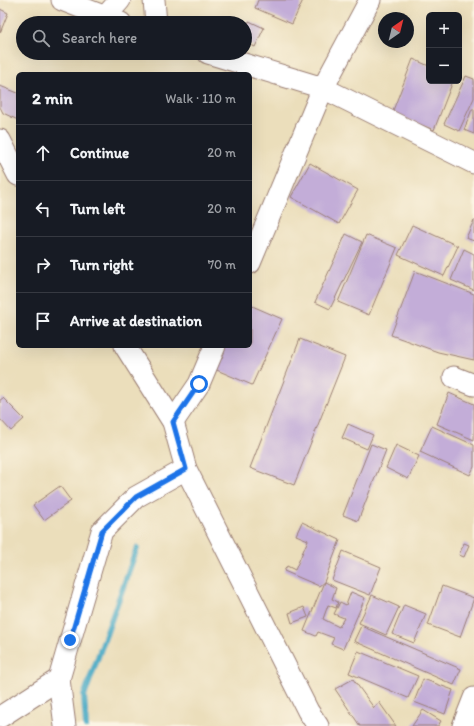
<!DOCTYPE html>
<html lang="en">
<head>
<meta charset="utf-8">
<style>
	:root { --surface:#171b24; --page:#242831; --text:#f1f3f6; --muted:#9ea1a6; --line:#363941 }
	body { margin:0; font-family:Itim,sans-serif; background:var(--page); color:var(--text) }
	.controls { position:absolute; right:12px; top:12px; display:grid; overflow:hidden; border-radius:6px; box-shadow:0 4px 16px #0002 }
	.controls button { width:36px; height:36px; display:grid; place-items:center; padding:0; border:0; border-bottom:1px solid var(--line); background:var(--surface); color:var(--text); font:20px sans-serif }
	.compass { position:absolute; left:378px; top:12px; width:36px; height:36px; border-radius:50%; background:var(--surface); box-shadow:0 4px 16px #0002; rotate:35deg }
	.stop { position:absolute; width:12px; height:12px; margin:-9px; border:3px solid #1a73e8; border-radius:50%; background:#fff }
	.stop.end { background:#1a73e8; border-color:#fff; box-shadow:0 1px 4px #0008 }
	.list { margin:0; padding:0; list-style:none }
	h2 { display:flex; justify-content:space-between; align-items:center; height:52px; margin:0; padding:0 16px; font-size:17px }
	h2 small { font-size:13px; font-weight:400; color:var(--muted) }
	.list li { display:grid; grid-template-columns:26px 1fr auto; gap:12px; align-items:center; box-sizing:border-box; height:56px; padding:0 16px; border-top:1px solid var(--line) }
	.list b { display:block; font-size:15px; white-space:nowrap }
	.list em { font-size:13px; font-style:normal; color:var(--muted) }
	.icon { flex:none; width:22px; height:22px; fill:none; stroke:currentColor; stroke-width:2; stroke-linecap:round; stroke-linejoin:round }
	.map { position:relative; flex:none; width:474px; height:726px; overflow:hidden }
	.search { position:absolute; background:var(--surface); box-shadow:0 4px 16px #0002; left:16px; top:16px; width:236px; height:44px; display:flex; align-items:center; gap:10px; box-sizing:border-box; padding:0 14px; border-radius:22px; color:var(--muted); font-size:15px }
	.panel { position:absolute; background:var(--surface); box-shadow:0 4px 16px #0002; left:16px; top:72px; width:236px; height:276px; border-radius:6px }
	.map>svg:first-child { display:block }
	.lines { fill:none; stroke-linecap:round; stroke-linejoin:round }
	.stream { stroke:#44a8c4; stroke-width:6 }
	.building { fill:#c3add8 }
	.minor-casing { stroke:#9a7e73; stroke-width:23 }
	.minor { stroke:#fff; stroke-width:21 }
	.route { stroke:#1a73e8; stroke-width:5 }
</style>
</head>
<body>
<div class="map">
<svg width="474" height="726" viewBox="0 0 474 726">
	<rect width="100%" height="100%" fill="#fcf5e5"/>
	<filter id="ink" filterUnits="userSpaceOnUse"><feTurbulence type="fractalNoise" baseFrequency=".025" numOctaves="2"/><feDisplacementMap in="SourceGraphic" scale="8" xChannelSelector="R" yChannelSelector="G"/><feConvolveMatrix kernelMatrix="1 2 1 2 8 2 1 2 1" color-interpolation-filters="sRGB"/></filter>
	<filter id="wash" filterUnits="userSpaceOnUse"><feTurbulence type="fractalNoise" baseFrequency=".012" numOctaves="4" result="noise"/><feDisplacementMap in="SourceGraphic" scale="16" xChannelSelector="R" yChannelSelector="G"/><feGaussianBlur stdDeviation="0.9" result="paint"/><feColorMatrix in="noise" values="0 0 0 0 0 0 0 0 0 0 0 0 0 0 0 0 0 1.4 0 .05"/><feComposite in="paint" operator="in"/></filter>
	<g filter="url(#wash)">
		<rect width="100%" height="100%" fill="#ebdebb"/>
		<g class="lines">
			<path class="stream" d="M86 726 84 696 137 548"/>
		</g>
		<g id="blocks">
			<g class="building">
				<path d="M258 0H303L292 24 255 8Z"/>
				<path d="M0 9 8 13 0 33Z"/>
				<path d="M249 21 264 28 255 47 245 42V31Z"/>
				<path d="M413 59 429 66V81H453L434 130 392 113Z"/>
				<path d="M466 76 474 79V98L459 131 444 124Z"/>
				<path d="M0 86 18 93V120L3 113 0 107Z"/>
				<path d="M472 109H474V134L464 130Z"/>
				<path d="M310 163 358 190 339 224 291 197Z"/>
				<path d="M474 220V241L466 238Z"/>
				<path d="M412 225 458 246 444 276 398 255Z"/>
				<path d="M346 234 362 242 330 309 315 302Z"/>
				<path d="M366 235 397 248 369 315 338 302Z"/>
				<path d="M464 249 474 254V290L451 280Z"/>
				<path d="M415 271 474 294V360L438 352 391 335Z"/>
				<path d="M250 305 282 319 252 385 212 368 221 346H250Z"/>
				<path d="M300 339 345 357 294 485 250 468Z"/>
				<path d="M449 393 474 404V440L437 424Z"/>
				<path d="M3 398 24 419 11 431 0 419V400Z"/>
				<path d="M348 424 373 435 367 449 342 438Z"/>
				<path d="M432 426 474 445V467L470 475 420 452Z"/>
				<path d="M371 444 386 450 358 521 343 515Z"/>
				<path d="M396 445 419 456 408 479 386 468Z"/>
				<path d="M60 486 71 501 44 520 33 505Z"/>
				<path d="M302 522 340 540 324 582 319 586 284 571 287 566 295 570 308 540 296 535Z"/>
				<path d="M464 543 469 545 464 557 459 555Z"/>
				<path d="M343 551 381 567 370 595 332 580Z"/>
				<path d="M324 582 336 588 332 599 338 602 336 608 328 605 323 619 339 627 344 618 334 614 340 602 346 605 351 592 365 598 343 649 331 644 334 638 318 632 316 636 304 631Z"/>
				<path d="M442 586 474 598 460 637 428 625Z"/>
				<path d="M372 595 399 607 386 635 359 623Z"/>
				<path d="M404 605 426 614 414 643 392 634Z"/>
				<path d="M304 607 308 617 292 623 289 613Z"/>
				<path d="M361 626 461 669 454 685 354 641Z"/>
				<path d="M358 651 418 676 408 698 349 673Z"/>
				<path d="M353 679 374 708 379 702 396 726H360L335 689Z"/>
				<path d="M423 679 453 690 445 714 414 702Z"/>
				<path d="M423 710 441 721 438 726H412Z"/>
			</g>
		</g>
	</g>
	<g filter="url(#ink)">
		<use href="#blocks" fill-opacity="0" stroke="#9a7e73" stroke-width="1"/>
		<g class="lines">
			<g class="minor-casing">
				<g id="minor">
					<path d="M62 0 121 23"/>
					<path d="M154 0 156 23"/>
					<path d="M105 17 120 0"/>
					<path d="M208 53 323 88 474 163"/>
					<path d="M0 140 18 175"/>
					<path d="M250 263 323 88 370 0"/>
					<path d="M125 346 173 422 186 469 308 711 318 726"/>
					<path d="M454 377 474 385"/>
					<path d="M173 422 199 384 215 346"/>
					<path d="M0 717 59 679"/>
					<path d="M65 726 59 679 102 531 136 497 186 469"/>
					<path d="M463 726 474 698"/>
				</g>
			</g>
			<use href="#minor" class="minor"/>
		</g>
	</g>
	<g class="lines" filter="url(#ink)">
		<path class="route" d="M70 640 102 531 136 497 186 469 173 422 199 384"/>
	</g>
</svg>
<div class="controls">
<button>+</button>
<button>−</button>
</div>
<svg class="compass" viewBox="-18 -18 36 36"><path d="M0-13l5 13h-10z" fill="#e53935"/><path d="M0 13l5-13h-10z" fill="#9ea1a6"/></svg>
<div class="stop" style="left:199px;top:384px"></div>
<div class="stop end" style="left:70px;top:640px"></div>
<div class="search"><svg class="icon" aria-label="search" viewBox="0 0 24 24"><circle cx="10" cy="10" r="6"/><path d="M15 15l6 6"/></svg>Search here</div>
<section class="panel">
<h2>2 min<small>Walk · 110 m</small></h2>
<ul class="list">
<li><svg class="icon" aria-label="ahead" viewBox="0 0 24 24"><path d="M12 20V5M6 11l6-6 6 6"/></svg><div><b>Continue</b></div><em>20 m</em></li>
<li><svg class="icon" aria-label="left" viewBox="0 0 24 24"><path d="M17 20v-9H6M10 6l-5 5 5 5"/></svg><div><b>Turn left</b></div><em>20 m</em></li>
<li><svg class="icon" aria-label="right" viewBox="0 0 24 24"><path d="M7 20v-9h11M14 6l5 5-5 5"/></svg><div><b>Turn right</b></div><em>70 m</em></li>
<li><svg class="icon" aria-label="arrive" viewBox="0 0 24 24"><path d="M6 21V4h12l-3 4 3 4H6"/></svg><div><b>Arrive at destination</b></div></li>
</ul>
</section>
</div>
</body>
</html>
